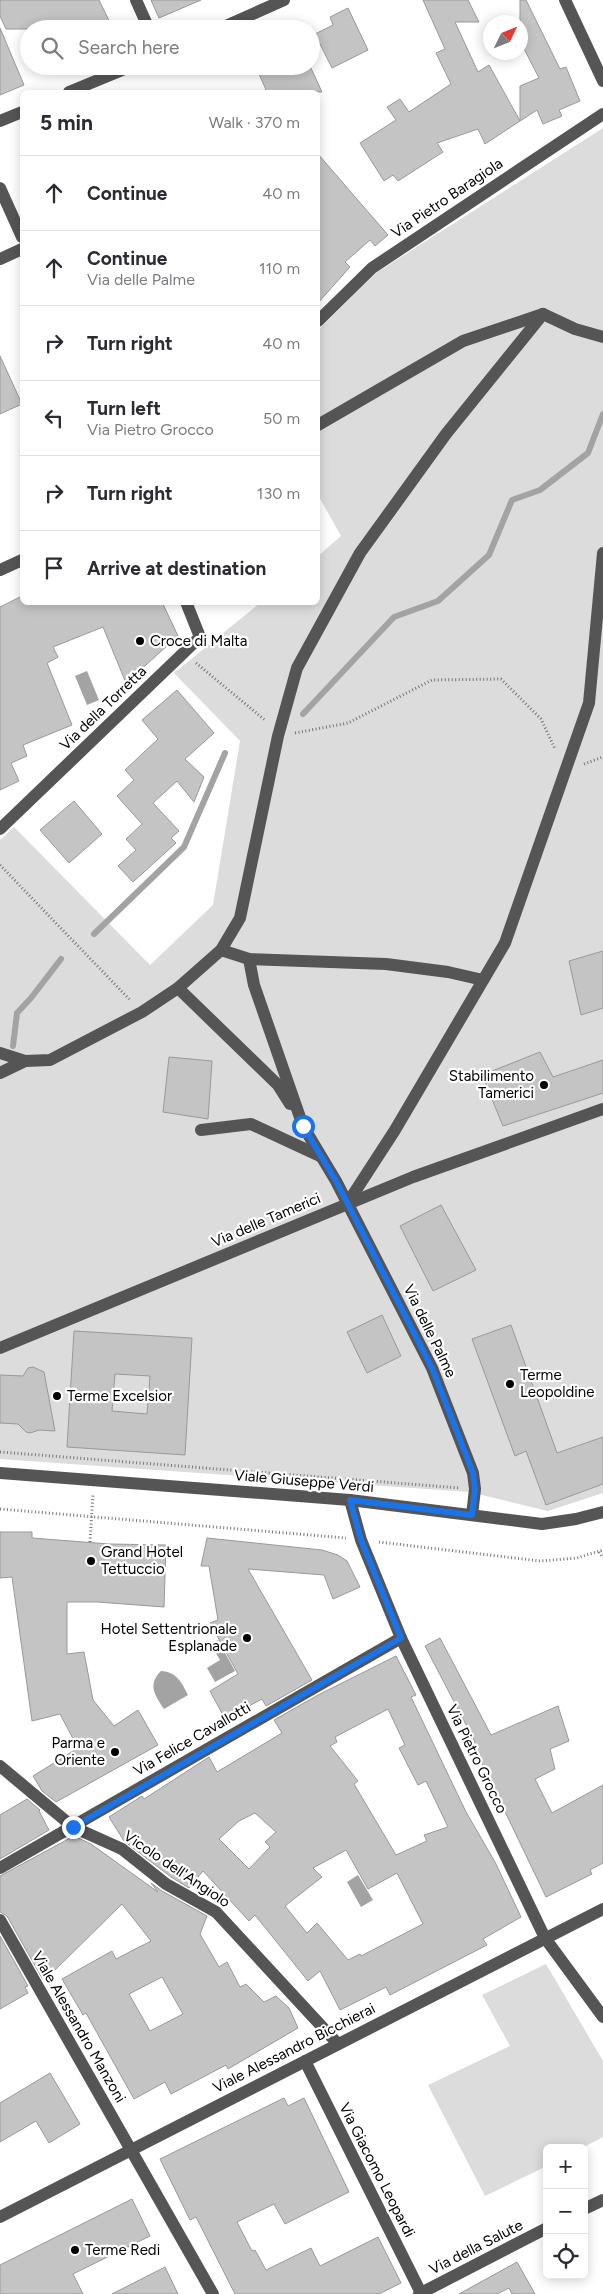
<!DOCTYPE html>
<html lang="en">
<head>
<meta charset="utf-8">
<style>
	:root { --surface:#fff; --page:#f2f2f3; --text:#2b2b33; --muted:#7c7c81; --line:#e1e1e2 }
	body { margin:0; font-family:Figtree,sans-serif; background:var(--page); color:var(--text) }
	.controls { position:absolute; right:15px; bottom:15px; display:grid; overflow:hidden; border-radius:8px; box-shadow:0 2px 12px #0003 }
	.controls button { width:45px; height:45px; display:grid; place-items:center; padding:0; border:0; border-bottom:1px solid var(--line); background:var(--surface); color:var(--text); font:25px sans-serif }
	.compass { position:absolute; left:483px; top:15px; width:45px; height:45px; border-radius:50%; background:var(--surface); box-shadow:0 2px 12px #0003; rotate:47deg }
	.stop { position:absolute; width:15px; height:15px; margin:-11px; border:4px solid #1a73e8; border-radius:50%; background:#fff }
	.stop.end { background:#1a73e8; border-color:#fff; box-shadow:0 1px 5px #0008 }
	.list { margin:0; padding:0; list-style:none }
	h2 { display:flex; justify-content:space-between; align-items:center; height:65px; margin:0; padding:0 20px; font-size:21px }
	h2 small { font-size:16px; font-weight:400; color:var(--muted) }
	.list li { display:grid; grid-template-columns:32px 1fr auto; gap:15px; align-items:center; box-sizing:border-box; height:75px; padding:0 20px; border-top:1px solid var(--line) }
	.list b { display:block; font-size:19px; white-space:nowrap }
	.list p { margin:0; font-size:16px; white-space:nowrap; color:var(--muted) }
	.list em { font-size:16px; font-style:normal; color:var(--muted) }
	.icon { flex:none; width:28px; height:28px; fill:none; stroke:currentColor; stroke-width:2; stroke-linecap:round; stroke-linejoin:round }
	.map { position:relative; flex:none; width:603px; height:2294px; overflow:hidden }
	.search { position:absolute; background:var(--surface); box-shadow:0 2px 12px #0003; left:20px; top:20px; width:300px; height:55px; display:flex; align-items:center; gap:12px; box-sizing:border-box; padding:0 18px; border-radius:28px; color:var(--muted); font-size:19px }
	.panel { position:absolute; background:var(--surface); box-shadow:0 2px 12px #0003; left:20px; top:90px; width:300px; height:515px; border-radius:8px }
	.map>svg:first-child { display:block }
	.green { fill:#dcdcdc }
	.water { fill:#a3a3a3 }
	.lines { fill:none; stroke-linecap:round; stroke-linejoin:round }
	.stream { stroke:#a3a3a3; stroke-width:6 }
	.building { fill:#c4c4c4; stroke:#999; fill-rule:evenodd }
	.path { stroke:#777; stroke-width:3; stroke-dasharray:1 2.5; stroke-linecap:butt }
	.minor { stroke:#555; stroke-width:12 }
	.route { stroke:#1a73e8; stroke-width:6 }
	.poi-dot { fill:#000; stroke:#fff; stroke-width:2 }
	.labels { text-anchor:middle; stroke-width:4.5; stroke-linejoin:round; paint-order:stroke }
	.street-label { font-size:15px; fill:#000; stroke:#fff }
	.poi-label { font-size:15px; fill:#000; stroke:#fff; text-anchor:start }
</style>
</head>
<body>
<div class="map">
<svg width="603" height="2294" viewBox="0 0 603 2294">
	<rect width="100%" height="100%" fill="#fff"/>
	<g class="green">
		<path d="M603 128V1493L548 1511 469 1492 0 1459V840L14 827 150 965 213 905 240 741 174 673 260 603 318 602V556L341 536 318 495V330L376 273Z"/>
		<path d="M546 1964 603 2061V2137L582 2148H547V2166L485 2196 428 2085 510 2046 482 1995Z"/>
	</g>
	<g class="water">
		<path d="M87 671 99 700 87 705 75 676Z"/>
		<path d="M218 1640 235 1671 215 1682 207 1668 220 1660 211 1644Z"/>
		<path d="M161 1671C177 1672 182 1683 188 1695L164 1709C155 1695 147 1685 161 1671Z"/>
		<path d="M358 1875 373 1900 361 1907 347 1882Z"/>
	</g>
	<g class="lines">
		<g class="stream">
			<path d="M303 714 394 617 438 601 489 555 512 500 540 490 588 453 603 414"/>
			<path d="M94 934 184 847 225 753"/>
			<path d="M13 1046 17 1013 31 998 61 959"/>
		</g>
	</g>
	<g class="building">
		<path d="M0 0H99L113 29H6L0 16Z"/>
		<path d="M151 0H201L159 18Z"/>
		<path d="M423 0H468L479 22H455L478 72 489 65 520 121 485 144 478 129 437 143 443 152 398 181 393 175 384 181 360 143 396 120 387 107 400 99 409 112 451 84 436 53 445 49Z"/>
		<path d="M520 0H526L560 69 566 67 580 101 559 110 562 116 543 124 537 110 520 121V86L539 78 520 41Z"/>
		<path d="M348 8 368 50 332 68 315 34 333 25 330 17Z"/>
		<path d="M0 28 24 85 0 95Z"/>
		<path d="M260 66H310L322 92H267L259 74 263 73Z"/>
		<path d="M318 154 388 235 375 246 370 240 345 262 350 267 318 303Z"/>
		<path d="M0 356 22 404 0 414Z"/>
		<path d="M22 596V602H162L178 636 126 683 103 627 53 647 58 657 47 663 72 725 23 745 27 756 11 763 19 781 0 790V607Z"/>
		<path d="M177 690 214 733 185 759 204 777 194 802 177 781 153 803 179 831 171 838 176 843 133 882 118 866 136 850 126 839 142 824 117 796 134 780 125 770 158 739 142 720Z"/>
		<path d="M74 801 102 834 69 863 40 830Z"/>
		<path d="M603 951V1008L581 1015 569 961Z"/>
		<path d="M540 1052 553 1077 603 1060V1093L503 1126 482 1075Z"/>
		<path d="M169 1057 212 1061 208 1119 163 1112Z"/>
		<path d="M441 1205 476 1270 433 1291 400 1226Z"/>
		<path d="M382 1315 401 1356 367 1373 347 1332Z"/>
		<path d="M511 1325 557 1453 603 1437V1484L546 1505 526 1451 515 1456 472 1339Z"/>
		<path d="M74 1331 192 1338 185 1455 67 1447ZM115 1374 150 1376 147 1414 112 1411Z"/>
		<path d="M33 1367 44 1372 55 1431 39 1430 30 1433 26 1432 18 1424 0 1423V1375L23 1376 28 1368Z"/>
		<path d="M0 1532H32V1538L109 1544 166 1545 164 1607 97 1602H67V1654L84 1652 93 1700 114 1726 138 1710 158 1745 56 1802 42 1791 33 1776 78 1748 60 1714 32 1721 12 1577 0 1578Z"/>
		<path d="M207 1538 322 1550 338 1555 347 1561 360 1587 333 1599 324 1575 248 1569 312 1680 266 1706 262 1699 225 1719 210 1691 238 1674 210 1623 218 1620 209 1566H201Z"/>
		<path d="M440 1638 491 1735 558 1706 569 1741 550 1749 555 1769 535 1779 552 1813 603 1785V1863L590 1870 592 1874 546 1897 472 1743 475 1742 425 1646Z"/>
		<path d="M396 1656 416 1695 411 1697 466 1812 495 1862 521 1917 483 1939 487 1945 390 1995 386 1987 340 2010 320 1971 308 1981 255 1915 249 1921 203 1871 189 1888 171 1877 124 1841 109 1817 142 1796 144 1799 209 1757 217 1772 282 1733 274 1720 320 1694ZM388 1709 405 1745 399 1748 418 1785 426 1781 448 1827 424 1835 427 1841 396 1855 354 1784 358 1781 330 1746 337 1742 335 1737ZM255 1813 276 1832 265 1842 270 1847 249 1869 219 1839 239 1821ZM346 1850 368 1889 397 1873 423 1924 361 1956 360 1954 348 1960 317 1923 307 1933 285 1906 322 1877 313 1868Z"/>
		<path d="M27 1799 40 1810 39 1811 49 1830 0 1859V1815Z"/>
		<path d="M74 1836 91 1844 158 1892 151 1883 162 1891 207 1916 200 1934 219 1967 227 1962 240 1987 246 1984 264 2002 276 1996 289 2008 298 2028 228 2069 226 2065 171 2094 165 2082 134 2099 86 2013 83 2015 62 1979 112 1951 116 1959 151 1941 122 1904 54 1971 42 1978 7 1916 0 1912V1876ZM162 1977 183 2014 150 2031 129 1994Z"/>
		<path d="M0 1936 28 1986 25 1987 28 1993 0 2009Z"/>
		<path d="M50 2073 80 2124 49 2143 36 2121 0 2142V2103Z"/>
		<path d="M284 2098 288 2106 304 2098 349 2192 285 2224 274 2204 237 2222 252 2251 255 2250 266 2270 311 2248 320 2266 378 2237 401 2283 379 2294H235L196 2217 190 2220 160 2159Z"/>
		<path d="M132 2199 150 2236 73 2274 83 2294H0V2265Z"/>
		<path d="M517 2262 535 2294H512L509 2288 497 2294H459Z"/>
		<path d="M165 2267 178 2294H112Z"/>
	</g>
	<g class="lines">
		<g class="path">
			<path d="M196 663 266 721"/>
			<path d="M295 733 348 723 432 680 501 679 541 719 555 749"/>
			<path d="M584 764 603 757"/>
			<path d="M0 865 131 1001"/>
			<path d="M0 1452 460 1488"/>
			<path d="M0 1509 346 1538"/>
			<path d="M90 1542 93 1494"/>
			<path d="M379 1542 540 1561 577 1558 603 1550"/>
			<path d="M599 1552 603 1558"/>
		</g>
		<g class="minor">
			<path d="M136 0 149 29"/>
			<path d="M565 0 603 81"/>
			<path d="M219 29 284 0"/>
			<path d="M69 92 132 66"/>
			<path d="M0 121 22 112"/>
			<path d="M0 188 22 237"/>
			<path d="M0 259 22 249"/>
			<path d="M318 321 372 268 603 114"/>
			<path d="M318 425 463 341 543 314"/>
			<path d="M0 570 22 560"/>
			<path d="M0 829 200 637 186 602"/>
			<path d="M221 950 249 959 386 964 448 972 483 980"/>
			<path d="M249 959 254 985 303 1126 336 1181 432 1368 473 1473 475 1489 472 1515"/>
			<path d="M178 988 278 1085 290 1104"/>
			<path d="M0 1053 25 1061"/>
			<path d="M0 1073 25 1061 50 1060 142 1012 178 988 221 950 240 918 278 736 297 668 360 553 446 434 543 314 575 329 603 337"/>
			<path d="M201 1130 251 1124 320 1156"/>
			<path d="M347 1204 395 1130 505 943 589 703 603 553"/>
			<path d="M0 1348 413 1177 603 1109"/>
			<path d="M0 1473 350 1500 542 1524 576 1519 603 1512"/>
			<path d="M350 1500 361 1540 401 1638 545 1938 603 2017"/>
			<path d="M0 1766 73 1827 122 1849 166 1884 216 1912 338 2044"/>
			<path d="M0 1868 401 1638"/>
			<path d="M0 1920 213 2294"/>
			<path d="M305 2061 421 2293"/>
			<path d="M584 2209 603 2200"/>
			<path d="M0 2217 603 1909"/>
			<path d="M419 2294 547 2228"/>
		</g>
	</g>
	<g class="lines">
		<path class="route" d="M73 1827 401 1638 361 1540 350 1500 472 1515 475 1489 473 1473 432 1368 336 1181 303 1126"/>
	</g>
	<g class="poi-dot">
		<circle cx="140" cy="641" r="5"/>
		<circle cx="544" cy="1085" r="5"/>
		<circle cx="510" cy="1384" r="5"/>
		<circle cx="57" cy="1396" r="5"/>
		<circle cx="91" cy="1561" r="5"/>
		<circle cx="247" cy="1638" r="5"/>
		<circle cx="115" cy="1752" r="5"/>
		<circle cx="75" cy="2250" r="5"/>
	</g>
	<g class="labels">
		<g class="street-label">
			<text transform="translate(447 198) rotate(-34)" y="5">Via Pietro Baragiola</text>
			<text transform="translate(103 708) rotate(-44)" y="5">Via della Torretta</text>
			<text transform="translate(266 1220) rotate(-23)" y="5">Via delle Tamerici</text>
			<text transform="translate(430 1331) rotate(64)" y="5">Via delle Palme</text>
			<text transform="translate(304 1481) rotate(5)" y="5">Viale Giuseppe Verdi</text>
			<text transform="translate(192 1739) rotate(-30)" y="5">Via Felice Cavallotti</text>
			<text transform="translate(477 1759) rotate(64)" y="5">Via Pietro Grocco</text>
			<text transform="translate(177 1869) rotate(34)" y="5">Vicolo dell'Angiolo</text>
			<text transform="translate(79 2027) rotate(60)" y="5">Viale Alessandro Manzoni</text>
			<text transform="translate(294 2048) rotate(-27)" y="5">Viale Alessandro Bicchierai</text>
			<text transform="translate(377 2170) rotate(63)" y="5">Via Giacomo Leopardi</text>
			<text transform="translate(476 2247) rotate(-27)" y="5">Via della Salute</text>
		</g>
		<g class="poi-label">
			<text x="150" y="646">Croce di Malta</text>
			<text x="534" y="1081" text-anchor="end">Stabilimento<tspan x="534" dy="17">Tamerici</tspan></text>
			<text x="520" y="1380">Terme<tspan x="520" dy="17">Leopoldine</tspan></text>
			<text x="67" y="1401">Terme Excelsior</text>
			<text x="101" y="1557">Grand Hotel<tspan x="101" dy="17">Tettuccio</tspan></text>
			<text x="237" y="1634" text-anchor="end">Hotel Settentrionale<tspan x="237" dy="17">Esplanade</tspan></text>
			<text x="105" y="1748" text-anchor="end">Parma e<tspan x="105" dy="17">Oriente</tspan></text>
			<text x="85" y="2255">Terme Redi</text>
		</g>
	</g>
</svg>
<div class="controls">
<button>+</button>
<button>−</button>
<button><svg class="icon" aria-label="locate" viewBox="0 0 24 24"><circle cx="12" cy="12" r="6"/><path d="M12 2v4M12 18v4M2 12h4M18 12h4"/></svg></button>
</div>
<svg class="compass" viewBox="-18 -18 36 36"><path d="M0-13l5 13h-10z" fill="#e53935"/><path d="M0 13l5-13h-10z" fill="#7c7c81"/></svg>
<div class="stop" style="left:303px;top:1126px"></div>
<div class="stop end" style="left:73px;top:1827px"></div>
<div class="search"><svg class="icon" aria-label="search" viewBox="0 0 24 24"><circle cx="10" cy="10" r="6"/><path d="M15 15l6 6"/></svg>Search here</div>
<section class="panel">
<h2>5 min<small>Walk · 370 m</small></h2>
<ul class="list">
<li><svg class="icon" aria-label="ahead" viewBox="0 0 24 24"><path d="M12 20V5M6 11l6-6 6 6"/></svg><div><b>Continue</b></div><em>40 m</em></li>
<li><svg class="icon" aria-label="ahead" viewBox="0 0 24 24"><path d="M12 20V5M6 11l6-6 6 6"/></svg><div><b>Continue</b><p>Via delle Palme</p></div><em>110 m</em></li>
<li><svg class="icon" aria-label="right" viewBox="0 0 24 24"><path d="M7 20v-9h11M14 6l5 5-5 5"/></svg><div><b>Turn right</b></div><em>40 m</em></li>
<li><svg class="icon" aria-label="left" viewBox="0 0 24 24"><path d="M17 20v-9H6M10 6l-5 5 5 5"/></svg><div><b>Turn left</b><p>Via Pietro Grocco</p></div><em>50 m</em></li>
<li><svg class="icon" aria-label="right" viewBox="0 0 24 24"><path d="M7 20v-9h11M14 6l5 5-5 5"/></svg><div><b>Turn right</b></div><em>130 m</em></li>
<li><svg class="icon" aria-label="arrive" viewBox="0 0 24 24"><path d="M6 21V4h12l-3 4 3 4H6"/></svg><div><b>Arrive at destination</b></div></li>
</ul>
</section>
</div>
</body>
</html>
